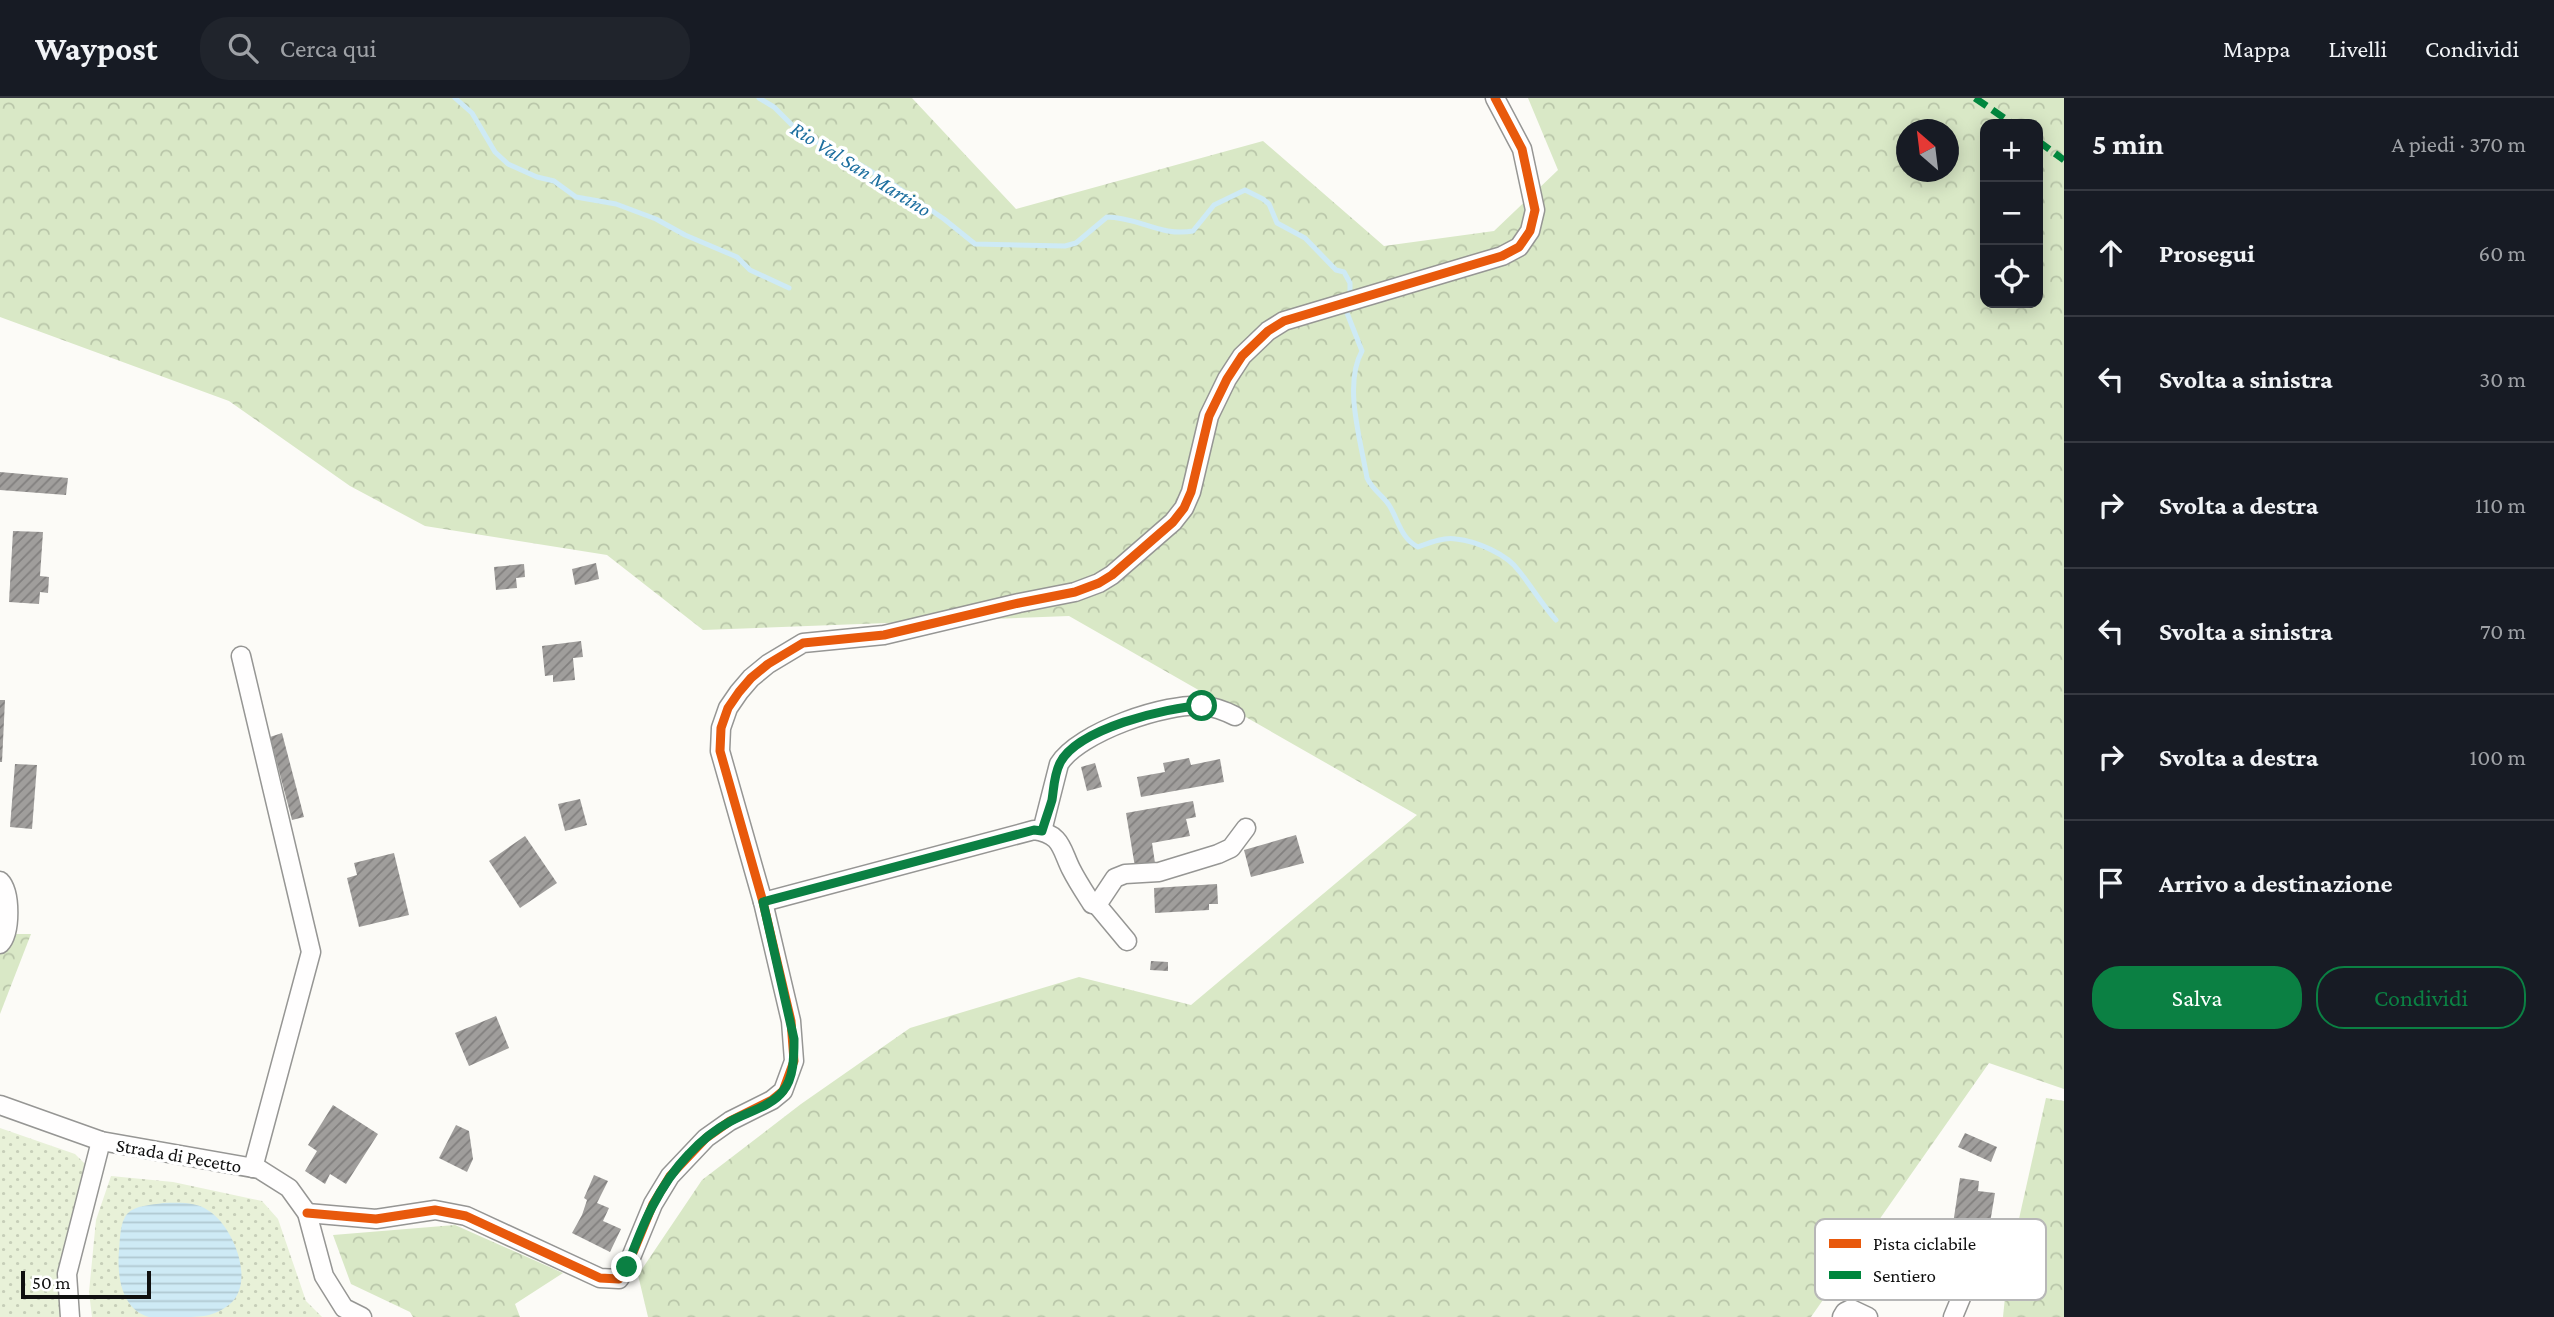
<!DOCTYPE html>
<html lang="it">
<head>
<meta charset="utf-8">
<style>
	:root { --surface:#171b24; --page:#20242c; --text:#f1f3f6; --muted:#9ea1a6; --line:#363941; --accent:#0b8043 }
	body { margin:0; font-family:"Crimson Pro",serif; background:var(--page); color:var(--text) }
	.controls { position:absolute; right:21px; top:21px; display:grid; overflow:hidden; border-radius:14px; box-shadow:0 4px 18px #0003 }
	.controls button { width:63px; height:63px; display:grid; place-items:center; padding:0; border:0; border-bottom:2px solid var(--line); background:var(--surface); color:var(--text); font:35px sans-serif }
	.compass { position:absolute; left:1896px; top:21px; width:63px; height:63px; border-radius:50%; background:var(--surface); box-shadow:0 4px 18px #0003; rotate:332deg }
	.scale { position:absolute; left:21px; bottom:18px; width:130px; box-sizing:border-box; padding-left:7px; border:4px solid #101010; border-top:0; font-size:19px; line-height:24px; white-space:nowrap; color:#101010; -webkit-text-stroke:5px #fff; paint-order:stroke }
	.stop { position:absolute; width:21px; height:21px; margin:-16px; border:5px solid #0b8043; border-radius:50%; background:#fff }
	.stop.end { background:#0b8043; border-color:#fff; box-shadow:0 2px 7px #0008 }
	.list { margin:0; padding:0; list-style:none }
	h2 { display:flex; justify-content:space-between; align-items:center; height:91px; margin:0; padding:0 28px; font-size:30px }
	h2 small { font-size:23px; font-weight:400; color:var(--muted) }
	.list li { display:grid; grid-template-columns:46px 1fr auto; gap:21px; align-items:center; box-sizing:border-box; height:126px; padding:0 28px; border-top:2px solid var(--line) }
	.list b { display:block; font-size:26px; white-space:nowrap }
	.list em { font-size:23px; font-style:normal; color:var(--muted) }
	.actions { display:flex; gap:14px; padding:21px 28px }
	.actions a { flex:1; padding:16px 0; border:2px solid var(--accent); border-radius:28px; text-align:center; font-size:24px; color:var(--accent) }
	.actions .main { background:var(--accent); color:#fff }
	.icon { flex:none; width:38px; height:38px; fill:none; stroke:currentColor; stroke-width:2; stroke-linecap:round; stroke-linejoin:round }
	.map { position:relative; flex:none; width:2064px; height:1219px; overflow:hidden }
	header { display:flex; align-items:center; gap:42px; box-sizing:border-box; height:98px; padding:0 35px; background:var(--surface); border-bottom:2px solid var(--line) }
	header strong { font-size:33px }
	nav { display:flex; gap:38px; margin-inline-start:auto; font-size:24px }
	.search { width:490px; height:63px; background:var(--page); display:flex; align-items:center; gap:18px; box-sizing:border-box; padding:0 24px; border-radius:28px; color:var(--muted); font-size:26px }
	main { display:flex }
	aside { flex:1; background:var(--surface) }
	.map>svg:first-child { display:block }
	.grass { fill:url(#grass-dots) }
	.forest { fill:url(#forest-crowns); fill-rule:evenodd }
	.water { fill:url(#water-rules) }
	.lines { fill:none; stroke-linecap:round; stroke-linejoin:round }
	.stream { stroke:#ceeaf5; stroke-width:5 }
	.building { fill:url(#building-hatch) }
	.minor-casing { stroke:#969694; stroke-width:21 }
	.minor { stroke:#fffefe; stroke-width:18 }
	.quiet { stroke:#00873e; stroke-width:7; stroke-dasharray:14 7; stroke-linecap:butt }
	.cycleway-casing { stroke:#fff; stroke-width:13 }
	.cycleway { stroke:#e8590c; stroke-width:9 }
	.route { stroke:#0b8043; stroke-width:9 }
	.labels { text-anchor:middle; stroke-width:7; stroke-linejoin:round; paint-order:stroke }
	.street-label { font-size:19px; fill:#101010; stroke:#fff }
	.water-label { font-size:21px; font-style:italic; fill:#1d6f9f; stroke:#fff }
	.key { fill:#fff; stroke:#b7b7b7; stroke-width:2 }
	.key-label { font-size:19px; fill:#101010 }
</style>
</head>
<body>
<header>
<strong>Waypost</strong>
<div class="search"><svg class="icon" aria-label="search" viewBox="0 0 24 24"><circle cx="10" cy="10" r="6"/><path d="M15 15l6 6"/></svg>Cerca qui</div>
<nav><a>Mappa</a><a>Livelli</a><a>Condividi</a></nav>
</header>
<main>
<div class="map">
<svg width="2064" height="1219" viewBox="0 0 2064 1219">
	<defs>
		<pattern id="grass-dots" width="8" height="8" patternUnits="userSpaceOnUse" patternTransform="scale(1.75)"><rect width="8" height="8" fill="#e8f1d8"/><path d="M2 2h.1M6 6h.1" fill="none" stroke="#c6ceb8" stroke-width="1.8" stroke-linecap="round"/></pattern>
		<pattern id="forest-crowns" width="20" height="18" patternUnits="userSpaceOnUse" patternTransform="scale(1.75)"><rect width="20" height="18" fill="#d9e8c6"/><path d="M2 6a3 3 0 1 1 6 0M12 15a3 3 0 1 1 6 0" fill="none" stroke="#b9c6a9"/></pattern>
		<pattern id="water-rules" width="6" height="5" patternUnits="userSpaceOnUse" patternTransform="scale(1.75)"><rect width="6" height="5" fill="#ceeaf5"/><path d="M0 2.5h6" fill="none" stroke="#b0c8d1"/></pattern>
		<pattern id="building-hatch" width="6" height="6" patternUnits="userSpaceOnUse" patternTransform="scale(1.75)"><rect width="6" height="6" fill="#a09e9c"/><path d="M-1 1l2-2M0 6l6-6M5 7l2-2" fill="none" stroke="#817f7e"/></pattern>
	</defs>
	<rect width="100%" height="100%" fill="#fcfbf7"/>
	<g class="grass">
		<path d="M0 1030 75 1056 89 1070 70 1219H0Z"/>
		<path d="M111 1078 173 1084 262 1103 278 1121 306 1203 322 1219H92L89 1194 96 1122Z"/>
	</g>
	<g class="forest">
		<path d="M0 0H912L1016 111 1263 43 1384 148 1494 133 1558 72 1528 0H2064V991L1989 965 1811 1219H648L638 1177 702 1082 801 1006 910 930 1079 879 1191 907 1417 717 1069 518 703 532 607 457 425 428 350 388 229 303 0 219ZM1985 26H2038V205H1985ZM1906 32H1948V74H1906Z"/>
		<path d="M0 836H31L0 916Z"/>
		<path d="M2046 1000 2064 1003V1219H2003L2008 1170Z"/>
		<path d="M455 1127 563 1175 515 1206 520 1219H413L410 1214 351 1186 333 1137Z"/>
	</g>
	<path class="water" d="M163 1105C179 1105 195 1103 209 1113 233 1128 256 1184 230 1206 214 1219 201 1219 181 1219 171 1219 158 1219 149 1219 120 1211 117 1175 119 1152 120 1141 120 1124 127 1116 135 1107 152 1107 163 1105Z"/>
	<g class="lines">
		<g class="stream">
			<path d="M455 0 472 15 495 54 508 66 537 79 554 83 576 99 616 106 656 121 685 137 737 159 750 172 789 190"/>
			<path d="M759 0 774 9 803 38 844 57 897 89 944 121 975 146 1065 148 1076 145 1107 119C1138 119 1161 139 1193 133L1214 107 1245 92 1263 101 1269 106 1277 125 1305 140 1336 172 1344 174 1350 185V193"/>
			<path d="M1347 215 1362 253C1343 287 1361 343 1367 380 1372 391 1382 397 1389 407 1398 421 1401 441 1418 449 1429 445 1443 439 1456 441 1476 443 1507 456 1519 473 1532 489 1542 507 1556 522"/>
		</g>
	</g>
	<g class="building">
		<path d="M0 374 68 380 66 397 0 392Z"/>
		<path d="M13 433 43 434 40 478 49 479 48 495 40 494 39 506 9 504Z"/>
		<path d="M596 465 599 481 575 487 572 471Z"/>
		<path d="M524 466 525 479 516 480 517 490 496 492 494 469Z"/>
		<path d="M581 543 583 559 573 560 575 582 553 584V577L545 578 542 548Z"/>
		<path d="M0 602H5L2 664H0Z"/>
		<path d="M282 635 304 719 292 722 270 639Z"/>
		<path d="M1189 660 1191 667 1220 661 1224 684 1141 699 1137 679 1165 674 1163 665Z"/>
		<path d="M1095 665 1102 689 1087 693 1081 669Z"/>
		<path d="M15 666 37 667 32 731 10 729Z"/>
		<path d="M580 701 587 727 565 733 558 706Z"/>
		<path d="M1193 703 1196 719 1186 721 1190 738 1152 745 1155 765 1135 769 1126 715Z"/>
		<path d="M1296 737 1304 765 1251 779 1244 752Z"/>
		<path d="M525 738 557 785 520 810 489 763Z"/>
		<path d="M394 755 409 817 359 829 347 780 357 777 354 765Z"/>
		<path d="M1217 786 1218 806H1209V812L1155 815 1154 790Z"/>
		<path d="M1151 863 1168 864V873L1150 872Z"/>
		<path d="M496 918 509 950 469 968 455 935Z"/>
		<path d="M333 1007 378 1036 346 1086 330 1076 325 1086 305 1073 317 1053 308 1047Z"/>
		<path d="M456 1027 469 1033 473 1061 467 1074 439 1060Z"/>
		<path d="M1965 1035 1997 1049 1991 1064 1958 1049Z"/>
		<path d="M594 1077 608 1083 597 1105 609 1110 603 1123 621 1131 610 1154 572 1135 582 1117 587 1102 584 1100Z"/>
		<path d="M1960 1080 1979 1083 1978 1093 1995 1095 1987 1143 1984 1144 1951 1139Z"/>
	</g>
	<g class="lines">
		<g class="minor-casing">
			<g id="minor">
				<path d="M241 558 311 854 253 1070"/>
				<path d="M1042 733 1059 666C1079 634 1167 604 1204 608 1215 609 1225 613 1235 618"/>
				<path d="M0 783C11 794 11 835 0 846"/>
				<path d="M763 804 1034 732C1062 736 1061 751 1071 771 1077 783 1085 795 1092 806L1097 807 1115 780 1125 776 1159 774 1218 756 1231 750 1246 730"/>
				<path d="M1097 807 1127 843"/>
				<path d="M0 1007 101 1043 259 1071 289 1090 307 1115 324 1178 344 1210 362 1219"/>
				<path d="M307 1115 376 1121 435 1112 466 1118 600 1180 619 1181 627 1169 653 1106 670 1078 706 1040 730 1023 772 1002 783 993 794 963 791 923 763 804 720 653 721 630 728 610 739 594 751 580 768 566 803 545 884 537 1019 505 1075 494 1099 485 1112 477 1173 424 1184 410 1191 394 1209 318 1227 281 1242 258 1268 233 1284 223 1502 158 1519 149 1530 133 1535 112 1522 51 1495 0"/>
				<path d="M70 1219 67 1176 101 1043"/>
				<path d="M1842 1219 1845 1214 1851 1211 1868 1219"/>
				<path d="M1953 1219 1982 1149"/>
			</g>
		</g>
		<use href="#minor" class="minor"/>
		<g class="quiet">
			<path d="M1975 0 2013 26"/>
			<path d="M2038 43 2064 62"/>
		</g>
		<g class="cycleway-casing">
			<path id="cycleway" d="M307 1115 376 1121 435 1112 466 1118 600 1180 619 1181 627 1169 653 1106 670 1078 706 1040 730 1023 772 1002 783 993 794 963 791 923 763 804 720 653 721 630 728 610 739 594 751 580 768 566 803 545 884 537 1019 505 1075 494 1099 485 1112 477 1173 424 1184 410 1191 394 1209 318 1227 281 1242 258 1268 233 1284 223 1502 158 1519 149 1530 133 1535 112 1522 51 1495 0"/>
		</g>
		<use href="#cycleway" class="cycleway"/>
	</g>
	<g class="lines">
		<path class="route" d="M627 1169C642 1128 658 1088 689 1056 701 1043 716 1031 731 1023 747 1014 772 1008 783 993 794 980 794 958 794 941L763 804 1034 732 1042 733C1045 723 1049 712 1052 702 1054 689 1054 677 1060 665 1077 631 1166 609 1202 608"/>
	</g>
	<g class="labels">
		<g class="street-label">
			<text transform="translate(179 1057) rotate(10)" y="7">Strada di Pecetto</text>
		</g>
		<g class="water-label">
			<text transform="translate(861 71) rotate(32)" y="7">Rio Val San Martino</text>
		</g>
	</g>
	<rect x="1815" y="1121" width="231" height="81" rx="10" class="key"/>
	<rect x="1829" y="1141" width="32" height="9" fill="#e8590c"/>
	<rect x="1829" y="1173" width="32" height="8" fill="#00873e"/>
	<g class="key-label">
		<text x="1873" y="1152">Pista ciclabile</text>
		<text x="1873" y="1184">Sentiero</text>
	</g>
</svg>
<div class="controls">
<button>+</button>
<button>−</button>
<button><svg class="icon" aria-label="locate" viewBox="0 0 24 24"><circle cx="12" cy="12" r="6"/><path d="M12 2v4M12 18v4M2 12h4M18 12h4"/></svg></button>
</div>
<svg class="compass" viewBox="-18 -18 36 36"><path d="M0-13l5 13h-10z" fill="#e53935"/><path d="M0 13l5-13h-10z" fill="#9ea1a6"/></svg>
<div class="scale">50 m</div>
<div class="stop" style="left:1202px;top:608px"></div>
<div class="stop end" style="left:627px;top:1169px"></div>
</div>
<aside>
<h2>5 min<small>A piedi · 370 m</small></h2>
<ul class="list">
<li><svg class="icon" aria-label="ahead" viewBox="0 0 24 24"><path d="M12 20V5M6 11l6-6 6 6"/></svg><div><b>Prosegui</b></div><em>60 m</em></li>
<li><svg class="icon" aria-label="left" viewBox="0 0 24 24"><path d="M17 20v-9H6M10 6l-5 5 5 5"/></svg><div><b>Svolta a sinistra</b></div><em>30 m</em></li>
<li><svg class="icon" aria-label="right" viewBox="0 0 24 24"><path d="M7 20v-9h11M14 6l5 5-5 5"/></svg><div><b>Svolta a destra</b></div><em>110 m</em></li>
<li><svg class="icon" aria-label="left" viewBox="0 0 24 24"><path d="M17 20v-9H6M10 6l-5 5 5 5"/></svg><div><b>Svolta a sinistra</b></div><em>70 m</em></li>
<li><svg class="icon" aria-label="right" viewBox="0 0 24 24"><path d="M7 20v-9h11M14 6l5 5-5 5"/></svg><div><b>Svolta a destra</b></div><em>100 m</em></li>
<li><svg class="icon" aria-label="arrive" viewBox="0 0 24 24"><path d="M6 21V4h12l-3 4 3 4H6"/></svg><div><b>Arrivo a destinazione</b></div></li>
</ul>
<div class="actions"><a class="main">Salva</a><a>Condividi</a></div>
</aside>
</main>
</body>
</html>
